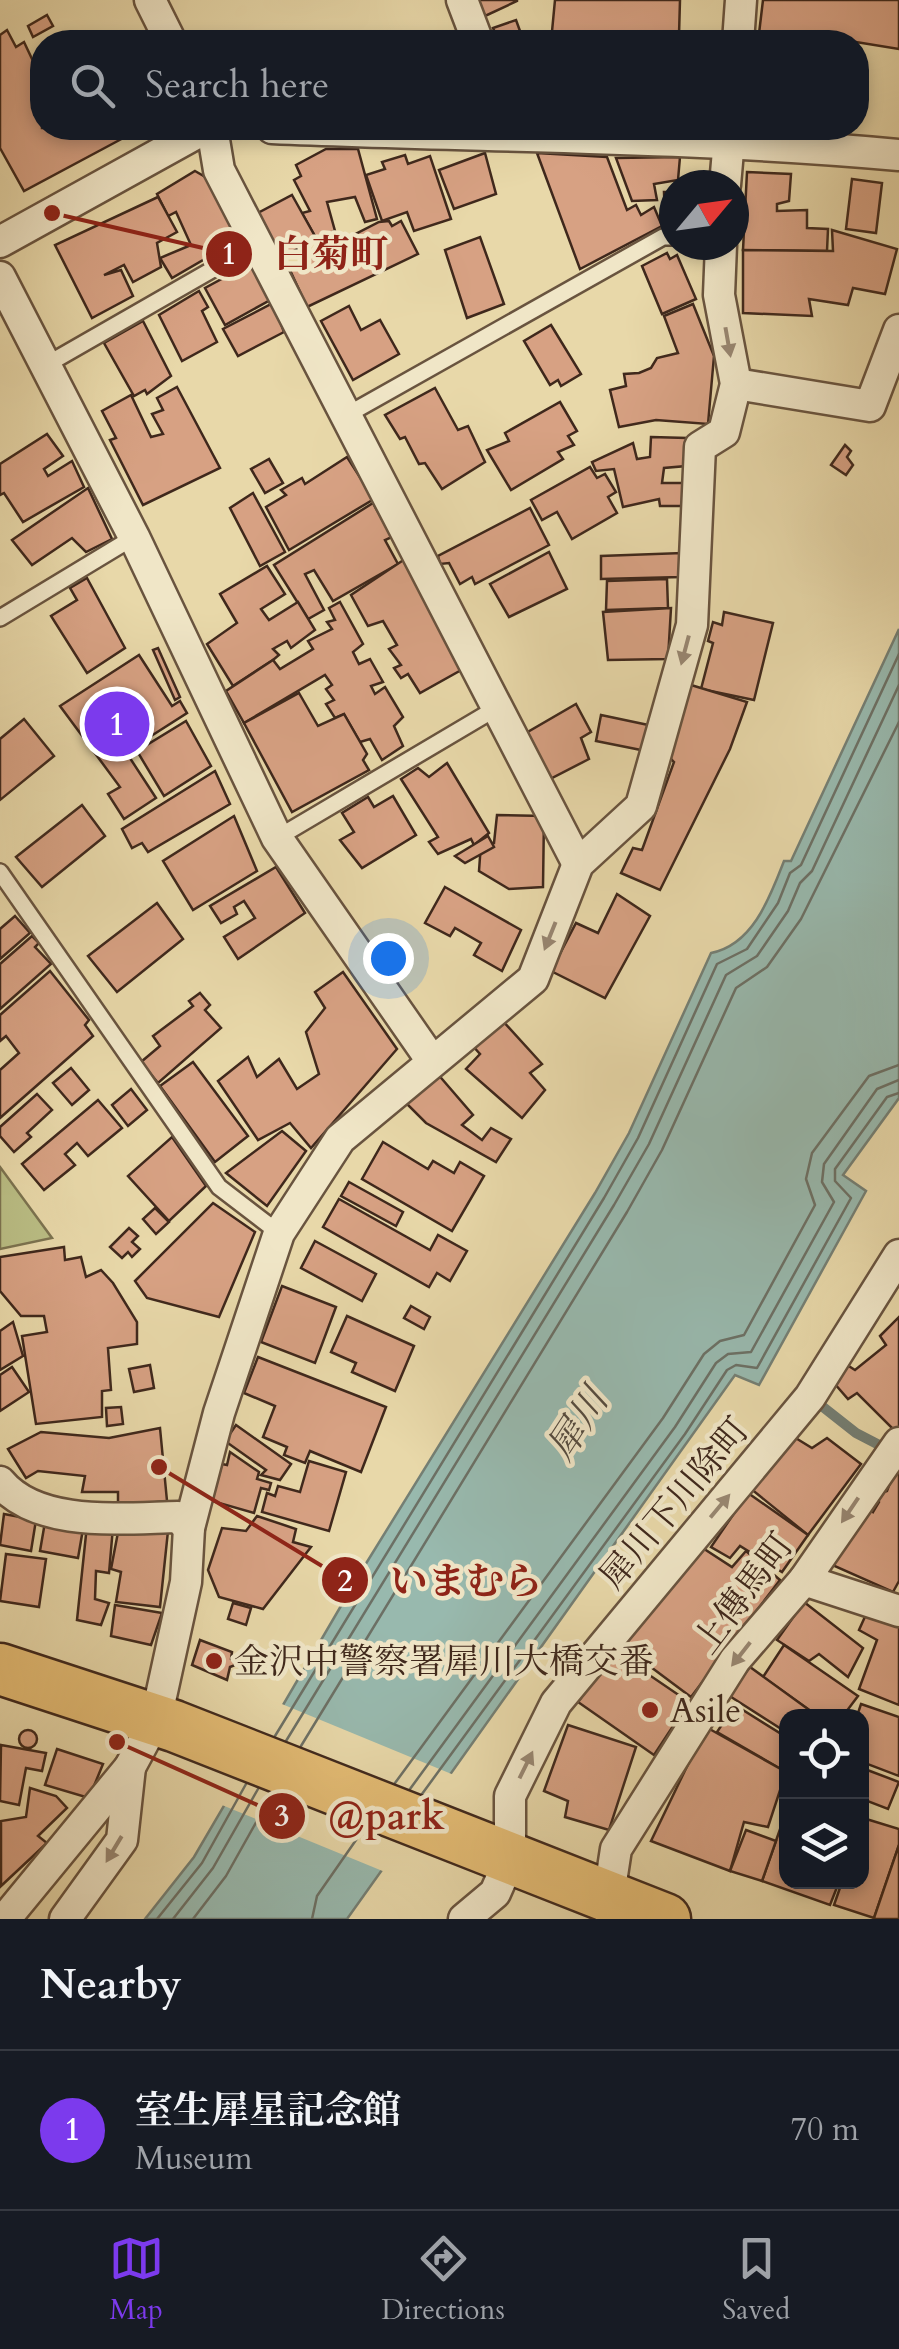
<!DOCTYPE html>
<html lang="en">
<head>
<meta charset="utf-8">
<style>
	:root { --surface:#171b24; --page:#20242c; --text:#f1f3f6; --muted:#9ea1a6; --line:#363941; --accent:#7c3aed }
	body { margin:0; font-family:Cardo,"Noto Serif JP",serif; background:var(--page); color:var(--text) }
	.controls { position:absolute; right:30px; bottom:30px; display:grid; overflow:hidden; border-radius:20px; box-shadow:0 5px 15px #0003 }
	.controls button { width:90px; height:90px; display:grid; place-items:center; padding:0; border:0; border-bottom:2px solid var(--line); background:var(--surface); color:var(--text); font:50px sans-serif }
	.compass { position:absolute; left:659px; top:170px; width:90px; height:90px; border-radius:50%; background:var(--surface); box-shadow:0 5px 15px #0003; rotate:61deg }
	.you { position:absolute; left:388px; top:958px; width:35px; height:35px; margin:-25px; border:8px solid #fff; border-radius:50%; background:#1a73e8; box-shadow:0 0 0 15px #1a73e833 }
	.badge { display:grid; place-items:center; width:65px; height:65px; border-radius:50%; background:var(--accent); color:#fff; font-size:32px; font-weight:700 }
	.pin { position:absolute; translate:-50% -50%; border:5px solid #fff; box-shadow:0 2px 10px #0006 }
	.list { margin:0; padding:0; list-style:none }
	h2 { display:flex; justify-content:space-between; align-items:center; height:130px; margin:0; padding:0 40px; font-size:42px }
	h2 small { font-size:32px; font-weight:400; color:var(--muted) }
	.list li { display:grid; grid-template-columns:65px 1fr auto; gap:30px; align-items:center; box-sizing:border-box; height:160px; padding:0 40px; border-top:2px solid var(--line) }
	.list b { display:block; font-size:38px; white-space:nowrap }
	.list p { margin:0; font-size:32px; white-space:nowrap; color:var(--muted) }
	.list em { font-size:32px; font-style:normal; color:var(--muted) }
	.icon { flex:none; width:55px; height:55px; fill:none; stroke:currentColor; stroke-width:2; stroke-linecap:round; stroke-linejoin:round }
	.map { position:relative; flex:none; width:899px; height:1919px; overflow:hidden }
	.search { position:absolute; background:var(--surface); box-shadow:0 5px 15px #0003; left:30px; right:30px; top:30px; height:110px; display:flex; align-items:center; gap:25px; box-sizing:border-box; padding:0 35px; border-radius:40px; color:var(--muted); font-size:38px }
	.sheet { height:290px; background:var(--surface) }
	nav { display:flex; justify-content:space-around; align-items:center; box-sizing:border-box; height:140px; border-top:2px solid var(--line); background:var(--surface); font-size:28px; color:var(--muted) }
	nav a { display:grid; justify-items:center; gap:5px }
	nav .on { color:var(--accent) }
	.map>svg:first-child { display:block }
	.green { fill:#babe85; stroke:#7c7350; stroke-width:2.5 }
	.water { fill:#98b9ae; stroke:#747f74; stroke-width:2.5 }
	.pier { fill:#e8d8a9 }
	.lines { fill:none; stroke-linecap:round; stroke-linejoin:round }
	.shore { stroke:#6c7065; stroke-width:2.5 }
	.stream { stroke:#747f74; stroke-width:10 }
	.building { fill:#d7a183; stroke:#3f281c; stroke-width:2.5 }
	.service-casing { stroke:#69543f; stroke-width:20 }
	.minor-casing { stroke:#69543f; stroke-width:35 }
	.trunk-casing { stroke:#3f281c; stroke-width:55 }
	.service { stroke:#f0e6c7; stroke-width:15 }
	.minor { stroke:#f0e6c7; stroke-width:30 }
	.trunk { stroke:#e4bc74; stroke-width:50 }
	.oneway { fill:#988772 }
	.poi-dot { fill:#8f2418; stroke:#f0e6c7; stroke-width:4 }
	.labels { text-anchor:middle; stroke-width:9; stroke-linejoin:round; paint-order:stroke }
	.street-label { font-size:35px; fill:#3f281c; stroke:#f0e6c7 }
	.poi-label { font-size:35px; fill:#3f281c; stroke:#f0e6c7; text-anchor:start }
	.water-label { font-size:38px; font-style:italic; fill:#554c40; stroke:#f0e6c7 }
	.leader { fill:none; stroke:#8f2418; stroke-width:4 }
	.callout-dot { fill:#8f2418; stroke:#f0e6c7; stroke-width:4 }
	.mark-label { font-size:30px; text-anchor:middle; font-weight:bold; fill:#fff }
	.callout-label { font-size:38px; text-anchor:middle; font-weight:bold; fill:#8f2418; stroke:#f0e6c7; stroke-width:9; stroke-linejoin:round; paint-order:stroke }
</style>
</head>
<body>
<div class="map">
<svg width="899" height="1919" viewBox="0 0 899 1919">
	<rect width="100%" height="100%" fill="#e8d8a9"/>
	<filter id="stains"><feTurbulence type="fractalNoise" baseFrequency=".002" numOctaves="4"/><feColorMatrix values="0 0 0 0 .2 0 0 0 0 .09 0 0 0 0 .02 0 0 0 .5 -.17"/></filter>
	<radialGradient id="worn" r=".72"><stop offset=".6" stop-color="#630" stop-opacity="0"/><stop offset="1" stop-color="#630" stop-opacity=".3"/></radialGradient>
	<path class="green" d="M0 1167 52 1238 0 1249Z"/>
	<path class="water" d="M899 629V1098L843 1175 866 1191 759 1385 735 1375 347 1919H145L194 1857 362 1570 595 1193 629 1133 711 953C753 945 770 897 784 861H791Z"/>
	<path class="pier" d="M277 1702 454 1775 385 1872 217 1803Z"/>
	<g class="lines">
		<g class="shore">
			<path d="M275 1736 604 1198 638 1138 717 964 747 949 778 903 790 873 801 865 899 654"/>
			<path d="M286 1741 614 1205 649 1144 726 975 757 956 788 911 800 883 812 871 899 685"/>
			<path d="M301 1746 627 1212 662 1150 736 988 767 967 801 919 899 722"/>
			<path d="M395 1783 663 1418 704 1354 720 1341 744 1335 815 1205 806 1179 812 1153 869 1076 899 1065"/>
			<path d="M410 1789 675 1427 716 1363 728 1354 751 1352 834 1202 822 1182 824 1164 877 1089 899 1080"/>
			<path d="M422 1794 685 1434 727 1370 736 1365 757 1368 851 1198 835 1181V1169L887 1097 899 1093"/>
			<path d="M157 1919 202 1863 246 1784"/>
			<path d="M173 1919 213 1868 258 1789"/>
			<path d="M193 1919 226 1876 272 1794"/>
			<path d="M312 1919 317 1896 363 1830"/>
		</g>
		<path class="stream" d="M823 1407 856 1433 883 1447"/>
	</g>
	<g class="building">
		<path d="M478 0H517V1L485 16Z"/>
		<path d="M555 0H680L679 35 663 37V42H551Z"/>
		<path d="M763 0H899V49L856 42H758Z"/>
		<path d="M47 15 53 26 33 37 28 26Z"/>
		<path d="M516 20 524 42H499L493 28Z"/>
		<path d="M7 30 16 47 24 42 42 80V128H142L24 191 0 148V35Z"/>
		<path d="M326 149H358L377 219 365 222 355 197 327 202 335 231 316 238 302 213 310 211 294 180 301 176 296 165Z"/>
		<path d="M485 153 496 194 454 209 439 170Z"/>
		<path d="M537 153 607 157 627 210 636 205 641 215 654 207 662 226 580 269Z"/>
		<path d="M405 155 408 164 430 156 451 219 414 231 407 212 382 221 366 175 385 169 382 162Z"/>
		<path d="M680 157 678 180 654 184 657 200 632 201 616 158Z"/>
		<path d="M195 171 207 178 241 238 172 278 160 258 191 245 176 212 168 216 157 194Z"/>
		<path d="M747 172 791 174 789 201 777 204V211L807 210V228L828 229 827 251 743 250Z"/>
		<path d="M852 179 882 183 876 233 846 229Z"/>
		<path d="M664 192H674V219H665Z"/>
		<path d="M292 195 316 238 280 259 256 214Z"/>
		<path d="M158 197 177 232 157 243 161 267 133 282 124 265 104 275 121 270 133 296 92 318 55 245Z"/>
		<path d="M389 221 392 226 401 221 418 254 307 307 289 268 379 222Z"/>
		<path d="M832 230 897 249 885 294 853 288 848 305 809 299 812 316 743 313V250L833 251Z"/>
		<path d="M480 237 504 304 467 318 445 250Z"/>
		<path d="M667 253 670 259 677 255 696 299 662 314 642 266Z"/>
		<path d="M253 262 272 299 225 325 205 288Z"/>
		<path d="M199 291 208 307 202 311 217 342 182 361 159 315Z"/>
		<path d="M275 302 284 318 280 321 284 332 238 356 223 329Z"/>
		<path d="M693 304 714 356 708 424 656 420 619 427 610 390 626 386 624 374 639 373 651 368 657 358 678 353 664 316Z"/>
		<path d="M349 306 361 330 380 320 399 354 353 380 321 321Z"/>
		<path d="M143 321 171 376 147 394 145 390 134 396 104 343Z"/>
		<path d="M551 325 581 374 561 386 558 380 550 385 524 341Z"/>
		<path d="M177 387 220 468 143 505 110 440 116 438 102 411 131 395 151 437 163 434 152 414 163 410 157 398Z"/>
		<path d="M435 388 458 430 468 426 485 462 442 489 425 463 419 464 405 437 400 439 385 415Z"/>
		<path d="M560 402 577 431 568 436 574 445 558 452 563 459 511 490 487 450 509 441 505 433Z"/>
		<path d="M47 434 63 456 44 469 48 476 72 461 84 487 23 522 4 493 0 495V464Z"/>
		<path d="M651 437 687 438 686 466 664 468 662 483H686L685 506H660L659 499 623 507 614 469 596 471 592 462 633 443 637 459 650 457Z"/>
		<path d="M845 445 851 451 847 457 853 465 846 475 831 465Z"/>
		<path d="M347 457 374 499 289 550 266 507 286 495 281 490 302 478 305 484Z"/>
		<path d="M269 459 283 483 265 493 251 469Z"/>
		<path d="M590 467 597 478 605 474 616 492 608 497 617 513 572 539 557 512 542 520 531 500Z"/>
		<path d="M88 488 112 539 86 552 72 538 32 565 12 540Z"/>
		<path d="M253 493 285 552 260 566 230 508Z"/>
		<path d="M373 503 392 537 385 540 398 564 333 601 314 570 305 574 324 610 308 619 274 565Z"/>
		<path d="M530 508 549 545 475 584 472 577 460 584 449 563 440 564 438 556Z"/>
		<path d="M549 552 567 589 509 617 490 584Z"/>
		<path d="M682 553 681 577 601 579V556Z"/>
		<path d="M408 557 463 669 420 693 408 674 401 678 394 668 401 665 389 649 397 645 383 621 368 626 351 595Z"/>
		<path d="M267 566 285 594 261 609 269 620 298 602 315 630 291 648 287 641 273 649 279 655 273 660 233 686 207 644 237 623 220 594Z"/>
		<path d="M87 578 125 648 87 673 51 616 77 600 70 588Z"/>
		<path d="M667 579 668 608 606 610 607 581Z"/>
		<path d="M340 602 363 644 353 652 359 664 370 659 383 682 371 686 375 694 385 687 403 717 394 726 403 746 382 760 370 739 360 742 344 714 335 718 326 704 334 700 326 689 332 685 325 675 244 723 226 691 273 660 280 669 313 649 308 641 332 629 327 622 335 620 329 608Z"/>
		<path d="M671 608 668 659 608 660 603 612Z"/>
		<path d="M724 612 773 623 754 700 701 689 713 643 708 641 713 622 722 625Z"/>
		<path d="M158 648 180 697 175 700 153 650Z"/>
		<path d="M139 655 172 706 180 701 187 713 126 752 156 798 124 819 108 794 120 787 60 706Z"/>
		<path d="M691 685 747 702 730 749 660 890 621 873 633 848 642 850 674 762 667 755Z"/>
		<path d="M299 693 318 726 344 714 367 754 363 760 369 770 292 812 244 723Z"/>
		<path d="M576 704 591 732 581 738 589 759 550 779 526 733Z"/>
		<path d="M601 715 653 726 646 751 596 741Z"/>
		<path d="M24 719 54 756 0 800V739Z"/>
		<path d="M186 721 211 766 164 796 137 751Z"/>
		<path d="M447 763 489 833 474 845 471 839 438 854 429 842 438 837 401 779 418 768 429 777Z"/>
		<path d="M215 771 230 804 148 852 142 843 132 848 122 829Z"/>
		<path d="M393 796 416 835 362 868 340 840 354 832 342 813 368 797 374 807Z"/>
		<path d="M82 805 105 836 42 887 16 857Z"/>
		<path d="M497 815 544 816 543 887 509 889 479 871 481 843H494Z"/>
		<path d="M234 816 257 871 193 910 163 861Z"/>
		<path d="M488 836 494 847 465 863 455 856Z"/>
		<path d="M276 867 305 913 238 959 224 937 255 918 244 901 234 907 237 914 221 923 210 906Z"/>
		<path d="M445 887 521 930 502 971 474 955 481 943 455 928 450 936 425 923Z"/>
		<path d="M617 894 650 916 605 998 551 971 576 923 598 933Z"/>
		<path d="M157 903 183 939 117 992 88 956Z"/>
		<path d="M15 916 30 933 0 959V929Z"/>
		<path d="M32 936 39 943 35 947 51 964 0 1009V964Z"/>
		<path d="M50 971 89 1020 85 1025 93 1036 0 1118V1070L19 1053 6 1036 0 1041V1015Z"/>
		<path d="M343 972 397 1049 311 1148 290 1123 258 1140 218 1081 248 1057 257 1077 279 1059 297 1089 319 1074 306 1032 325 1008 315 992Z"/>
		<path d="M200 993 210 1005 205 1010 221 1028 158 1083 141 1062 160 1046 153 1036 193 1006 189 1001Z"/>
		<path d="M501 1019 542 1064 530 1073 545 1090 522 1118 466 1069 480 1054 471 1044Z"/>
		<path d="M193 1062 248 1136 215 1162 160 1086Z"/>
		<path d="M71 1068 89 1090 72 1105 53 1083Z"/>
		<path d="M436 1072 473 1115 462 1125 482 1140 491 1128 511 1139 496 1162 426 1123 405 1102Z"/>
		<path d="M131 1089 147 1110 128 1126 112 1105Z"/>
		<path d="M37 1094 52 1110 27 1133 31 1137 14 1152 0 1136V1127Z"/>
		<path d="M98 1100 122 1128 88 1156 77 1143 65 1154 75 1165 44 1190 22 1164Z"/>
		<path d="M282 1131 306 1151 267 1206 226 1173Z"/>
		<path d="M172 1137 206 1186 169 1221 128 1176Z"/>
		<path d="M383 1142 428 1169 433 1161 454 1173 460 1162 484 1176 452 1231 362 1179Z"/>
		<path d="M349 1182 403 1212 396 1226 341 1196Z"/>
		<path d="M339 1199 430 1250 438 1235 467 1251 450 1281 437 1273 429 1287 323 1227Z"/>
		<path d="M213 1203 255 1232 219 1317 147 1298 135 1281Z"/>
		<path d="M155 1208 169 1222 156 1234 143 1219Z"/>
		<path d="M129 1228 138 1236 132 1242 140 1249 132 1257 128 1252 122 1258 110 1247Z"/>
		<path d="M315 1241 376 1274 362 1301 301 1268Z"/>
		<path d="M64 1247 65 1260 81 1257 86 1277 101 1270 113 1283 137 1322V1344L108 1348 111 1390 102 1391V1417L36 1424 22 1336 47 1332 44 1316H21L0 1291V1257Z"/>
		<path d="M282 1286 336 1307 315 1363 261 1342Z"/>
		<path d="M411 1306 430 1317 424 1329 404 1318Z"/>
		<path d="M347 1316 414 1346 395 1391 352 1372 356 1363 331 1352Z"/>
		<path d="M899 1317V1429L896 1432 857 1393 848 1399 834 1383 847 1365 855 1370 886 1345 880 1336Z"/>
		<path d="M13 1322 23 1356 0 1370V1331Z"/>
		<path d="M258 1357 386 1407 361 1472 310 1451 305 1463 284 1455 287 1447 263 1437 275 1406 244 1393Z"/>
		<path d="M150 1365 154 1388 134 1392 129 1369Z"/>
		<path d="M12 1367 29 1392 0 1411V1375Z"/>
		<path d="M121 1407 123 1424 107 1426 106 1408Z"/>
		<path d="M236 1425 291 1464 280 1480 261 1475 266 1470 225 1441Z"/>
		<path d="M160 1428 167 1501 118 1506V1492H82L85 1476 38 1471 26 1478 8 1449 41 1432 109 1438Z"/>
		<path d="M794 1437 812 1448 827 1438 861 1464 808 1535 745 1484Z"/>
		<path d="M230 1452 259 1472 257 1479 271 1483 269 1490 261 1488 254 1513 212 1501 222 1464 227 1465Z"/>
		<path d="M309 1461 346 1472 329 1531 262 1512 267 1493 275 1496 278 1486 300 1492Z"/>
		<path d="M895 1469 899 1470V1581L893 1592 830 1564 866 1506 873 1512 879 1502 875 1495 887 1491Z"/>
		<path d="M748 1493 808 1535 782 1572 740 1546 730 1558 711 1547Z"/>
		<path d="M4 1514 36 1520 31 1551 0 1545Z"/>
		<path d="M257 1516 296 1529 293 1542 311 1547 263 1609 219 1597 208 1570 222 1528 246 1531Z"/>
		<path d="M45 1522 83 1529 78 1558 40 1551Z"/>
		<path d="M87 1525 113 1527 109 1573 96 1571 95 1599 109 1603 101 1625 77 1620Z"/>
		<path d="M119 1527 168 1531 160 1607 116 1602 121 1572 111 1569Z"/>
		<path d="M695 1543 732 1567 746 1551 780 1580 691 1697 620 1644Z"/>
		<path d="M6 1554 46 1559 39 1607 0 1601Z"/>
		<path d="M804 1602 863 1648 848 1677 819 1654 809 1661 777 1640Z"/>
		<path d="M233 1603 251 1608 246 1625 228 1619Z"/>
		<path d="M115 1605 162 1613 151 1645 111 1636Z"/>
		<path d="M868 1610 899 1621V1705L859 1689 877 1640 859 1630Z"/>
		<path d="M200 1640 232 1652 231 1659 238 1664 230 1667 227 1680 192 1665Z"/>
		<path d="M784 1645 858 1696 843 1716 812 1712 763 1677Z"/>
		<path d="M614 1651 689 1702 654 1755 578 1702Z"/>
		<path d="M750 1667 812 1712 809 1716H786V1732L728 1695Z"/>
		<path d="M861 1704 899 1717V1776L862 1762V1716H857Z"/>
		<path d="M735 1705 786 1737V1772L717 1732Z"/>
		<path d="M568 1725 636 1747 609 1830 565 1817 568 1801 544 1791Z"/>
		<path d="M706 1727 786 1772 768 1827 744 1822 730 1871 651 1841Z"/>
		<circle cx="28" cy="1739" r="9"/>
		<path d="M1 1745 46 1753 42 1771 26 1768 19 1805 0 1801Z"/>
		<path d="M57 1749 103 1764 89 1798 45 1785Z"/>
		<path d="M862 1768 899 1782 888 1809 862 1799Z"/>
		<path d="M30 1788 56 1796 67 1808 38 1836 47 1843 1 1886V1821L26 1817Z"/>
		<path d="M786 1812V1882H839L830 1905 762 1881Z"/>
		<path d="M863 1818 899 1829V1845L874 1918 834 1905 842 1882H862Z"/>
		<path d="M746 1830 776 1841 762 1881 730 1871Z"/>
		<path d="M899 1845V1919H876L874 1918Z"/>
	</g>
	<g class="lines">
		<g class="service-casing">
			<g id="service">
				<path d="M46 365 257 244"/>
				<path d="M345 416 663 237H674"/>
				<path d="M0 618 134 537"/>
				<path d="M277 838 500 706"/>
				<path d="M0 872 219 1187 279 1233"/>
			</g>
		</g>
		<g class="minor-casing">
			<g id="minor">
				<path d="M150 0 171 42"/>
				<path d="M462 0 478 42"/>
				<path d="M738 42 741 0"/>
				<path d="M212 128 219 170 578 864"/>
				<path d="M272 128C481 137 690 136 899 155"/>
				<path d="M725 185 730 128"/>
				<path d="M0 242 206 128"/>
				<path d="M0 277 134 537 277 838 432 1061"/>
				<path d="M736 384 870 406 899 330"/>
				<path d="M0 1482C38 1528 123 1518 178 1517L189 1528"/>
				<path d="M804 1580 899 1611"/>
				<path d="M607 1908 616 1849 735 1660 804 1580 899 1443"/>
				<path d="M5 1919 130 1767 156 1719 186 1582 189 1528 219 1413 279 1233 340 1139 533 979 578 864 641 806 692 625 700 447 724 432 736 384 719 295 721 245"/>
				<path d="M65 1919 122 1840 130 1767"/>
				<path d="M464 1919 495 1893 510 1859V1796L556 1703 810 1397 899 1255"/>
			</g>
		</g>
		<g class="trunk-casing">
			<path id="trunk" d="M0 1669 174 1726 665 1919"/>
		</g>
		<use href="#service" class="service"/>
		<use href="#minor" class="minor"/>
		<use href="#trunk" class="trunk"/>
	</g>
	<defs><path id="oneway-solid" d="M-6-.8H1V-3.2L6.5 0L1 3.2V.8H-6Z" transform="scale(2.5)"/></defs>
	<g class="oneway">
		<use href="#oneway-solid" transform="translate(728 342) rotate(80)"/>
		<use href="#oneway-solid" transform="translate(685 650) rotate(105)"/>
		<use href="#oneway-solid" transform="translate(550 936) rotate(112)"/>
		<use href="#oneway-solid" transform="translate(720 1506) rotate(-50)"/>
		<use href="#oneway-solid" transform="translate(850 1510) rotate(124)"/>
		<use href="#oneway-solid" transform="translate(741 1654) rotate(128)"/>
		<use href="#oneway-solid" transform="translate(526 1765) rotate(-64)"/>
		<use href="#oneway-solid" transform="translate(114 1849) rotate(121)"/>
	</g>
	<g class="poi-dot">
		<circle cx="214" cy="1661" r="10"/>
		<circle cx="650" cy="1710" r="10"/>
	</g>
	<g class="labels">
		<g class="street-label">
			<text transform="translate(674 1503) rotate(-50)" y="12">犀川下川除町</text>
			<text transform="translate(743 1593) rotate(-53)" y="12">上傳馬町</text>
		</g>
		<g class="poi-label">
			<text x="234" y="1673">金沢中警察署犀川大橋交番</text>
			<text x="670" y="1722">Asile</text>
		</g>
		<g class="water-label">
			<text transform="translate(577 1424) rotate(-57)" y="13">犀川</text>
		</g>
	</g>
	<path class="leader" d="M52 213L229 254M159 1467L345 1580M117 1742L282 1816"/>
	<g class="callout-dot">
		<circle cx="52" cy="213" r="10"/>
		<circle cx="159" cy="1467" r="10"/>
		<circle cx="117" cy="1742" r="10"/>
		<circle cx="229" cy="254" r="25"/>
		<circle cx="345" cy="1580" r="25"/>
		<circle cx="282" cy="1816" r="25"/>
	</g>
	<g class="mark-label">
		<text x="229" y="264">1</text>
		<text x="345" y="1591">2</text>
		<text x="282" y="1826">3</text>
	</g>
	<g class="callout-label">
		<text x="331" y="267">白菊町</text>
		<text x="466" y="1594">いまむら</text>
		<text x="386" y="1829">@park</text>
	</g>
	<rect width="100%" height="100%" filter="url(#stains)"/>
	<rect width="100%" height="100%" fill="url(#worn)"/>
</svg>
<div class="controls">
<button><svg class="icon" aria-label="locate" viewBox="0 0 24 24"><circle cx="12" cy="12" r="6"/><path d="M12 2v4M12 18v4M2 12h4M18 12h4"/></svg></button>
<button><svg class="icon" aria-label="layers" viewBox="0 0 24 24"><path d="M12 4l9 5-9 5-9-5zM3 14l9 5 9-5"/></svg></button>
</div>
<svg class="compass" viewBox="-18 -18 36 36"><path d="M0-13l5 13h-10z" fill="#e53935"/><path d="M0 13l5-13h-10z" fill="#9ea1a6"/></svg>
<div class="you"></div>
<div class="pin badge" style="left:117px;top:724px">1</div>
<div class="search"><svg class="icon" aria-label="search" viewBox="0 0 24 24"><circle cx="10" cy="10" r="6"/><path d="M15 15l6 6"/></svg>Search here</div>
</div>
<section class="sheet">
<h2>Nearby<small></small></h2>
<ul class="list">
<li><span class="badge">1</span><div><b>室生犀星記念館</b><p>Museum</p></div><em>70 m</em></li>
</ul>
</section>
<nav>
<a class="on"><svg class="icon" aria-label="map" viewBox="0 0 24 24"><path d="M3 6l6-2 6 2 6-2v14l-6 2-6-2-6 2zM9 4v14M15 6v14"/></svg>Map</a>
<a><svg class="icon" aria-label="directions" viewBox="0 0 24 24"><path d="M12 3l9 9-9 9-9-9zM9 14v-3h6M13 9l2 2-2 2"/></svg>Directions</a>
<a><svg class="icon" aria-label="saved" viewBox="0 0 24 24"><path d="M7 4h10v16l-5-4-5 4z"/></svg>Saved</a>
</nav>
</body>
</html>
